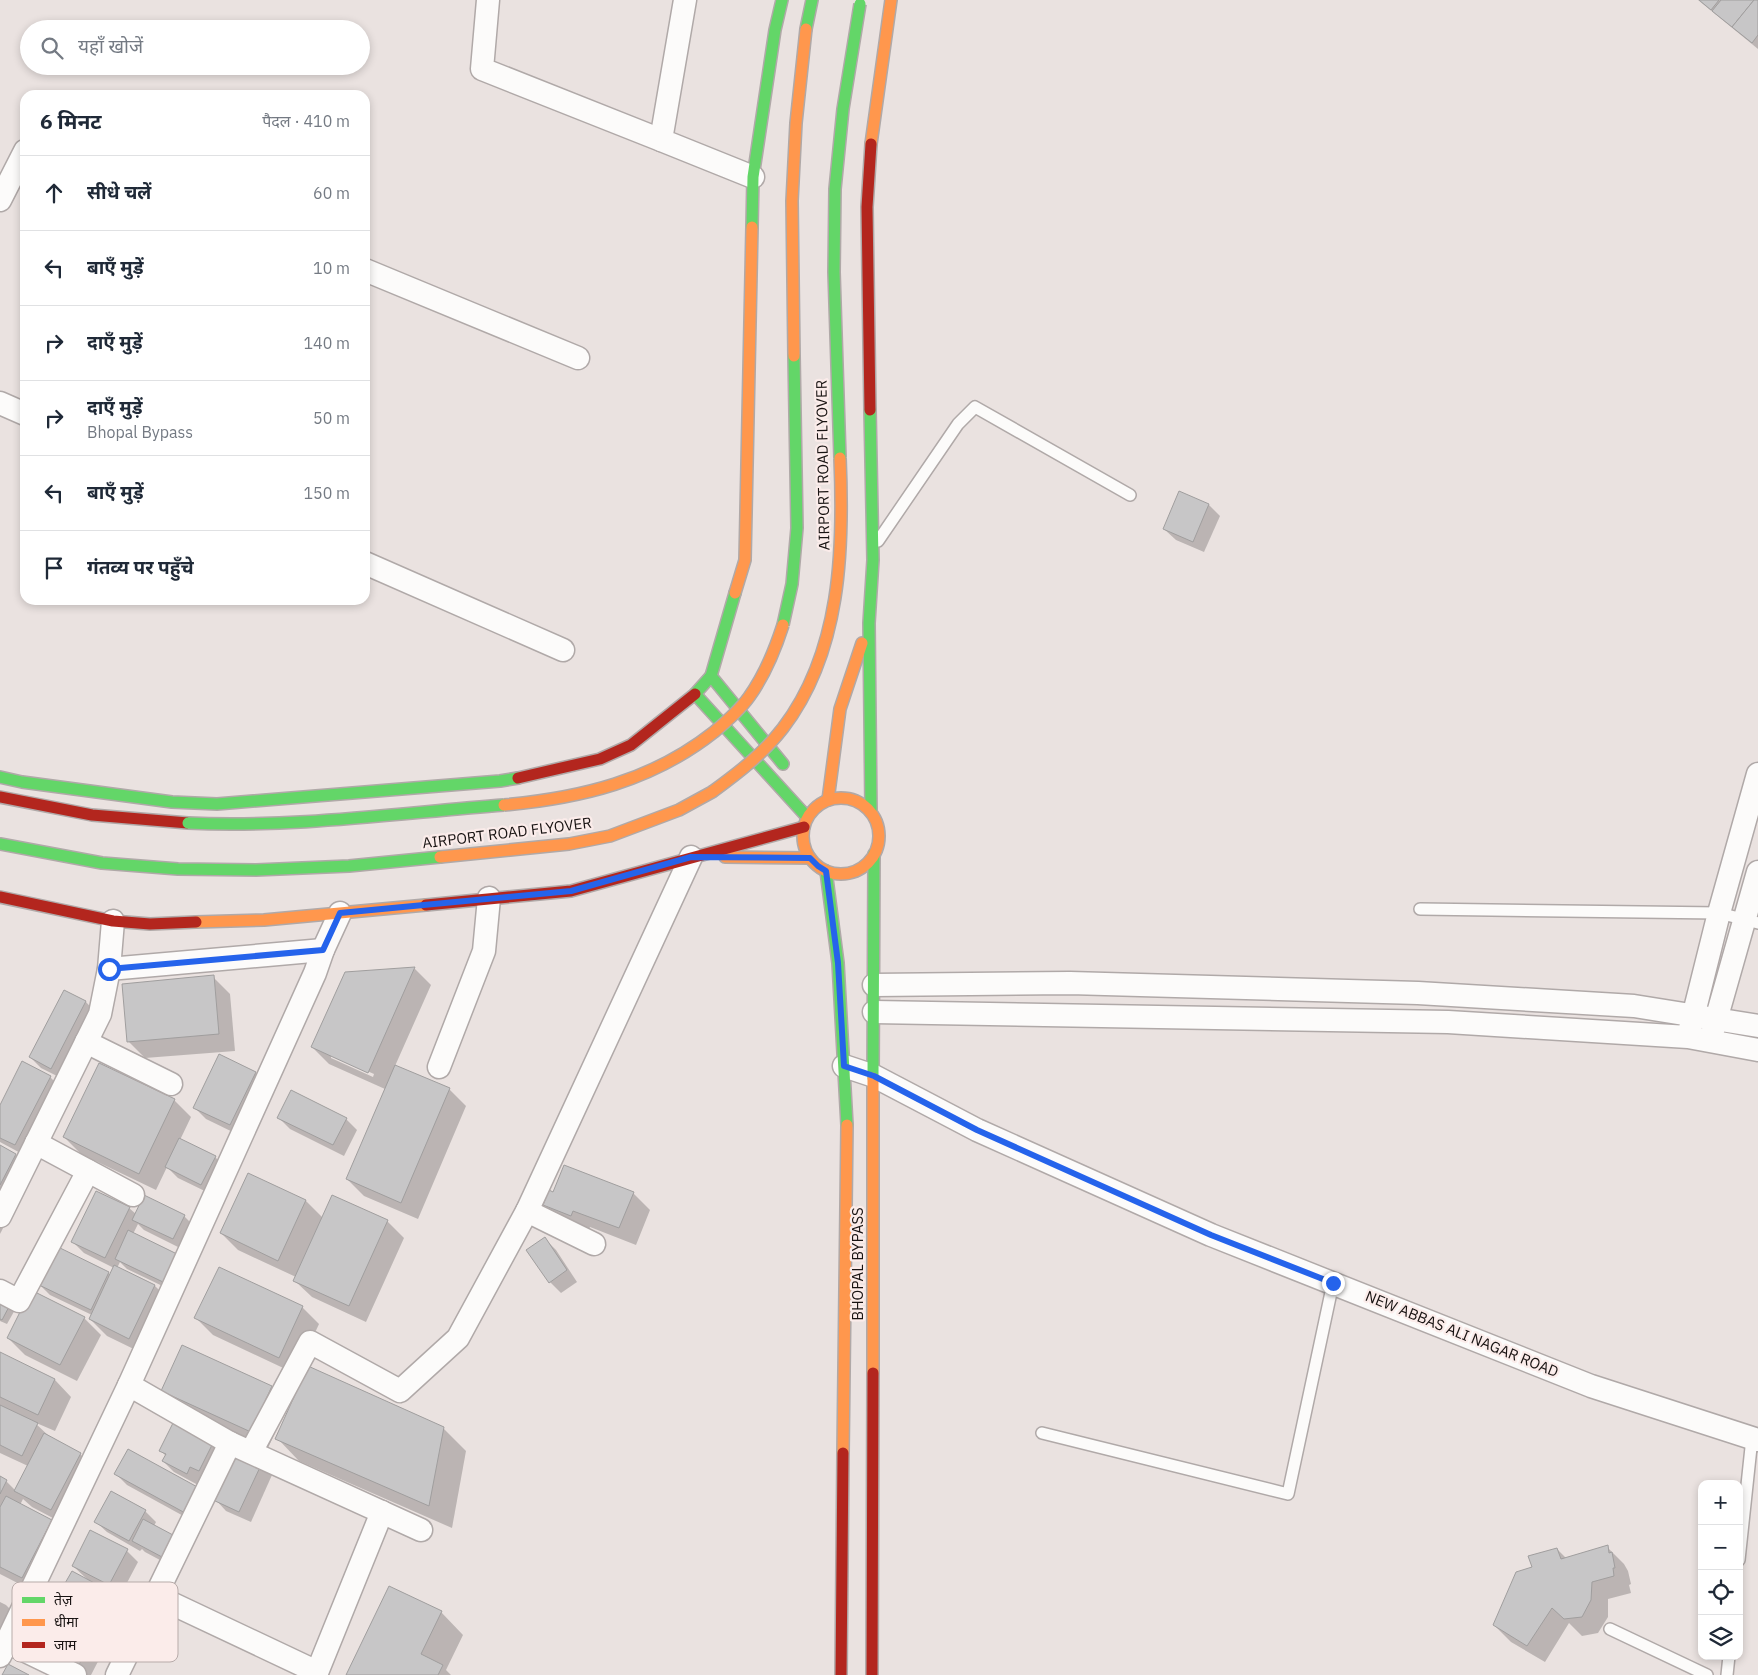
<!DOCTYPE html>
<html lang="hi">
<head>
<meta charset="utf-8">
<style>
	:root { --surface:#fff; --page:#f2f2f3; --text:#1f2937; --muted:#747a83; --line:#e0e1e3 }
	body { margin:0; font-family:"IBM Plex Sans","Noto Sans Devanagari",sans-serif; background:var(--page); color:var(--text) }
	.controls { position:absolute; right:15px; bottom:15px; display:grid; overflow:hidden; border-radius:10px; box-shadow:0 2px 8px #0003 }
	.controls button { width:45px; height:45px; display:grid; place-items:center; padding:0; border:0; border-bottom:1px solid var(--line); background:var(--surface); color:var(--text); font:25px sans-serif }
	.stop { position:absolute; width:15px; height:15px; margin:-11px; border:4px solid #2563eb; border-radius:50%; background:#fff }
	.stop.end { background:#2563eb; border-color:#fff; box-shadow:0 1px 5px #0008 }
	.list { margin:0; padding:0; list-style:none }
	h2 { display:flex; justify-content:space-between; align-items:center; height:65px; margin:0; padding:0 20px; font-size:21px }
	h2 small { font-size:16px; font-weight:400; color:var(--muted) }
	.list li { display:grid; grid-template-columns:32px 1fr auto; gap:15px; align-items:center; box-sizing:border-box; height:75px; padding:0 20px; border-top:1px solid var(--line) }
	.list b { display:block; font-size:19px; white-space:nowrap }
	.list p { margin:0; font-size:16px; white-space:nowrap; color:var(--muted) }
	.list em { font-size:16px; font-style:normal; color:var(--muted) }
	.icon { flex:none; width:28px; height:28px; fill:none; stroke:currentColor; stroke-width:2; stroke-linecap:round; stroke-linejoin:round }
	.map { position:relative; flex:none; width:1758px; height:1675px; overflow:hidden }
	.search { position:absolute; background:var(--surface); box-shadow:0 2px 8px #0003; left:20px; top:20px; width:350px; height:55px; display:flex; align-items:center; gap:12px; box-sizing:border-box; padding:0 18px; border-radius:28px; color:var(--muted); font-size:19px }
	.panel { position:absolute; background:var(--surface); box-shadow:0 2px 8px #0003; left:20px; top:90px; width:350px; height:515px; border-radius:15px }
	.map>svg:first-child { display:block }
	.shadow { fill:#0003; fill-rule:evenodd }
	.building { fill:#c7c6c7; stroke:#a09e9e }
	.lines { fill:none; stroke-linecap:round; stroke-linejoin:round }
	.lane-casing { stroke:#b0a9a8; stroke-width:14 }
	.street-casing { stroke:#b0a9a8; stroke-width:25 }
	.fast-casing { stroke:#b0a9a8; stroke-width:14 }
	.slow-casing { stroke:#b0a9a8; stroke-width:14 }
	.jam-casing { stroke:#b0a9a8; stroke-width:14 }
	.lane { stroke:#fcfbfa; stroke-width:11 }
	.street { stroke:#fcfbfa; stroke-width:22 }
	.fast { stroke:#63d668; stroke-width:11 }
	.slow { stroke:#ff974d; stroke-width:11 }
	.jam { stroke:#b3261e; stroke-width:11 }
	.fast-bridge-casing { stroke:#b0a9a8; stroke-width:14; stroke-linecap:butt }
	.slow-bridge-casing { stroke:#b0a9a8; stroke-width:14; stroke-linecap:butt }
	.fast-bridge { stroke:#63d668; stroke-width:11 }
	.slow-bridge { stroke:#ff974d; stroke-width:11 }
	.route { stroke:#2563eb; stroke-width:6 }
	.labels { text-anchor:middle; stroke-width:4.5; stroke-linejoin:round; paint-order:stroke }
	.street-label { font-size:15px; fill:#181312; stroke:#fbecea }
	.key { fill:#fbecea; stroke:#b7aba9; stroke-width:1 }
	.key-label { font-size:14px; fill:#181312 }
</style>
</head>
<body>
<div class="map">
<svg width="1758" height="1675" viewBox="0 0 1758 1675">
	<rect width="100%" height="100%" fill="#eae2e0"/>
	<g class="shadow">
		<path d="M1698 0H1756L1758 2V49Z"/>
		<path d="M1180 493 1209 505 1220 516 1204 552 1176 540 1164 529Z"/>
		<path d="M415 969 431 985 395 1066 449 1089 466 1106 418 1219 364 1196 347 1179 385 1089 329 1064 312 1047 345 973ZM331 1055 374 1074 373 1077 331 1058Z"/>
		<path d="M213 977 230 994 235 1051 145 1058 128 1041Z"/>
		<path d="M64 992 86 1002 97 1014 63 1079 41 1068 30 1057Z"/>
		<path d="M255 1073 266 1084 241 1136 206 1119 195 1108Z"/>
		<path d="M50 1077 61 1088 26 1156 0 1142V1108Z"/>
		<path d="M174 1100 191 1117 180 1140 215 1157 226 1168 213 1195 178 1178 167 1167 156 1190 81 1154 64 1137Z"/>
		<path d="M279 1118 346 1119 357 1130 344 1156 290 1129Z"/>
		<path d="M0 1147 15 1155 32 1172 0 1234Z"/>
		<path d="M248 1175 306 1201 323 1218 387 1221 404 1238 366 1322 312 1297 295 1281 296 1277 238 1250 221 1233Z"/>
		<path d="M554 1193H633L650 1210 636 1245 590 1227 588 1232 561 1222 544 1205Z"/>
		<path d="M129 1208 136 1214 184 1216 195 1227 184 1250 144 1230 138 1224 133 1234 175 1292 127 1269 120 1262 117 1268 155 1286 172 1303 146 1355 107 1336 90 1319 92 1315 50 1295 39 1284 108 1273 111 1275 114 1268 84 1253 73 1242Z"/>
		<path d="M545 1239 556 1250 577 1282 561 1293 550 1282Z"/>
		<path d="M0 1297 16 1308 7 1324 0 1321Z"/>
		<path d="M302 1307 319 1324 296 1374 213 1335 196 1318Z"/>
		<path d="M84 1318 101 1335 77 1381 25 1355 8 1338Z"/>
		<path d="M0 1354 55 1380 71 1397 55 1431 34 1422 52 1439 80 1454 97 1471 68 1526 32 1507 23 1499 20 1505 51 1521 68 1538 39 1594 0 1574V1478L6 1481 15 1490 28 1466 0 1453Z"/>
		<path d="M271 1387 288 1404 268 1448 179 1407 163 1391Z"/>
		<path d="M444 1429 466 1451 452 1528 299 1461 277 1438Z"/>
		<path d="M212 1444 223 1455 198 1485 174 1472 163 1461 166 1456 160 1450Z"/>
		<path d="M128 1451 198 1524 127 1485 116 1474Z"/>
		<path d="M261 1464 272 1475 251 1522 226 1511 215 1499Z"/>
		<path d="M145 1511 156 1522 154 1526 173 1567 145 1552 142 1549 140 1551 107 1532 95 1521Z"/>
		<path d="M1607 1547 1624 1564 1628 1571 1631 1584 1629 1585 1631 1593 1608 1599V1617L1598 1633 1582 1636 1569 1623 1545 1662 1511 1642 1494 1625 1534 1568 1557 1549 1567 1559Z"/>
		<path d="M127 1551 138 1562 120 1596 96 1583 95 1585 112 1594 123 1605 105 1639 94 1634 106 1646 91 1675H78L67 1619 54 1606 88 1580 73 1566Z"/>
		<path d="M0 1602 6 1605 17 1616 0 1641Z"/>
		<path d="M441 1612 463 1635 446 1670 451 1675H347Z"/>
	</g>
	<g class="building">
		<path d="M1699 0H1719L1711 10Z"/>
		<path d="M1721 0H1754L1732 27 1712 11Z"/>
		<path d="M1754 0H1758V35L1752 43 1732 27Z"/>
		<path d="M1179 491 1209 504 1193 542 1163 529Z"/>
		<path d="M415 967 368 1073 311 1047 345 972Z"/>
		<path d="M214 975 219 1034 127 1042 122 984Z"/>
		<path d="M64 990 86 1001 51 1069 29 1057Z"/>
		<path d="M219 1054 256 1072 230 1125 193 1108Z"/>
		<path d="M22 1061 51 1076 15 1145 0 1138V1105Z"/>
		<path d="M99 1063 175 1099 139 1174 63 1137Z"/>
		<path d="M395 1065 450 1088 401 1203 346 1179Z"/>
		<path d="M291 1090 347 1118 333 1145 277 1118Z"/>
		<path d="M179 1138 216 1156 201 1185 165 1167Z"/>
		<path d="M0 1145 16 1154 0 1185Z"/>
		<path d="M564 1165 634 1192 619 1228 573 1211 571 1216 543 1205 549 1190 553 1192Z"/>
		<path d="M248 1173 306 1200 278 1261 220 1233Z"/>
		<path d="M96 1191 130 1207 105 1258 71 1242Z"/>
		<path d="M144 1195 185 1215 173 1239 132 1220Z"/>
		<path d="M332 1195 388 1220 349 1306 293 1281Z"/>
		<path d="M128 1230 177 1254 163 1282 115 1259Z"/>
		<path d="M545 1237 567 1270 549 1283 526 1250Z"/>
		<path d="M56 1246 109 1272 91 1310 37 1284Z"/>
		<path d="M114 1265 155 1285 129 1339 89 1319Z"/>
		<path d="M219 1267 303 1306 279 1358 194 1318Z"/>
		<path d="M31 1290 85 1317 60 1365 7 1338Z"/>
		<path d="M0 1295 12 1301 2 1320 0 1319Z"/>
		<path d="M182 1345 272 1386 251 1432 161 1391Z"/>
		<path d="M0 1352 55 1379 38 1415 0 1397Z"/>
		<path d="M308 1366 444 1427 429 1506 275 1439Z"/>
		<path d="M0 1405 38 1423 22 1456 0 1445Z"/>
		<path d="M173 1423 213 1443 199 1471 190 1467 187 1474 162 1461 166 1454 159 1451Z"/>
		<path d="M44 1433 81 1453 51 1510 14 1491Z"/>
		<path d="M128 1449 201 1489 187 1514 114 1474Z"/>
		<path d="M236 1451 262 1463 239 1512 213 1500Z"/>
		<path d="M0 1476 7 1480 0 1494Z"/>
		<path d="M111 1491 146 1510 129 1541 94 1522Z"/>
		<path d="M6 1496 52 1520 22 1578 0 1567V1507Z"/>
		<path d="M143 1519 173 1535 162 1557 132 1541Z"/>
		<path d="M90 1530 128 1549 109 1585 72 1566Z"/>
		<path d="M1608 1545 1609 1553 1612 1552 1615 1568H1613L1614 1576 1592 1582 1591 1600 1582 1617 1564 1619 1552 1608 1527 1646 1493 1625 1516 1572 1532 1567 1528 1556 1557 1548 1561 1559Z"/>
		<path d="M72 1571 113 1593 93 1629 52 1606Z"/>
		<path d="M389 1586 442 1611 421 1654 443 1665 438 1675H346Z"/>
		<path d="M53 1611 96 1634 76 1670 34 1647Z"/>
		<path d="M8 1664 29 1675H2Z"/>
	</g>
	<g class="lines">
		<g class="lane-casing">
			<g id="lane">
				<path d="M878 541 958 424 975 407 1130 495"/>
				<path d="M1420 909 1719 913 1758 923"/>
				<path d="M1042 1433 1288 1494 1333 1283"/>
				<path d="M1739 1560 1752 1438"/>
				<path d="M1610 1629 1707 1675"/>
				<path d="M1727 1675 1729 1656"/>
			</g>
		</g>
		<g class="street-casing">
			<g id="street">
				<path d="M488 0 482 69 661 140"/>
				<path d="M685 0 661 140 753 177"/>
				<path d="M0 200 25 151"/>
				<path d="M365 270 578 358"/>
				<path d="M0 403 25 414"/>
				<path d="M365 563 563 650"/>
				<path d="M109 969 323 950"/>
				<path d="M874 985 1070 983 1418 993 1634 1006 1758 1026"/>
				<path d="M874 1012 1448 1022 1688 1037 1758 1050"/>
				<path d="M1690 1029 1719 913 1758 774"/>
				<path d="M1712 1034 1758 872"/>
				<path d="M86 1042 171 1084"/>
				<path d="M844 1066 874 1076 977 1130 1211 1235 1591 1386 1758 1440"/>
				<path d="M439 1067 484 951 489 898"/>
				<path d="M36 1143 133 1195"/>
				<path d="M527 1211 594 1244"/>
				<path d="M0 1216 100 1014 109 969 113 921"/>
				<path d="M0 1291 19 1301 88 1171"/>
				<path d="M129 1385 230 1443 421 1530"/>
				<path d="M251 1452 310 1342 400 1391 458 1338 527 1211 691 857"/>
				<path d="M156 1596 317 1672"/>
				<path d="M7 1642 75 1675"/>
				<path d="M0 1656 129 1385 315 973 323 950 340 913"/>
				<path d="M117 1675 230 1443"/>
				<path d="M316 1675 382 1512"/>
			</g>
		</g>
		<g class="fast-casing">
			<g id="fast">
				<path d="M806 29 812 0"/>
				<path d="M752 227 753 177 775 30 782 0"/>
				<path d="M870 410 873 560 869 623 871 811"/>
				<path d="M735 593 711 676 695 694 807 817"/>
				<path d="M711 676 783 764"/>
				<path d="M0 777 22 782 172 802 217 804 500 781 518 778"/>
				<path d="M0 844 102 863 178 869 256 870 349 866 440 857"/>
				<path d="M826 871 838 963 847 1125"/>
				<path d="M873 1078 874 854"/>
			</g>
		</g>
		<g class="slow-casing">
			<g id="slow">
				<path d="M871 144 891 0"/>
				<path d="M735 593 745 560 752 227"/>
				<circle cx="841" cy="836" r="38"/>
				<path d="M828 800 840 709 862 643"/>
				<path d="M440 857 569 844 610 836 679 810 712 792"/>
				<path d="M725 857 810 858"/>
				<path d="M196 922 264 920 426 905"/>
				<path d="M873 1373V1078"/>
				<path d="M843 1453 847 1125"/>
			</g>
		</g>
		<g class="jam-casing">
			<g id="jam">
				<path d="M870 410 867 207 871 144"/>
				<path d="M518 778 600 759 631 745 695 694"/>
				<path d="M0 797 92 815 188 823"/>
				<path d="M0 897 113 921 150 924 196 922"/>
				<path d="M426 905 571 891 804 827"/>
				<path d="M841 1675 843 1453"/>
				<path d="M872 1675 873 1373"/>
			</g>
		</g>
		<use href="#lane" class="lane"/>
		<use href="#street" class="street"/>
		<use href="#fast" class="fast"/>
		<use href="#slow" class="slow"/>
		<use href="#jam" class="jam"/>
		<g class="fast-bridge-casing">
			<g id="fast-bridge">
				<path d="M840 458 834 272 835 189 843 109 860 4"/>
				<path d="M783 625 792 584 797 528 794 356"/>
				<path d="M188 823C294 828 399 813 504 805"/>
			</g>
		</g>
		<g class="slow-bridge-casing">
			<g id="slow-bridge">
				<path d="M794 356 792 201 796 123 806 29"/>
				<path d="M712 792C738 773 763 754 783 728 841 652 844 550 840 458"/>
				<path d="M504 805C581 798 652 781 714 732 726 722 739 711 749 697 764 676 775 650 783 625"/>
			</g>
		</g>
		<use href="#fast-bridge" class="fast-bridge"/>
		<use href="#slow-bridge" class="slow-bridge"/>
	</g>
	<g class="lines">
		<path class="route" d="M109 969 323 950 340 913 571 891 691 857 810 858 818 866 826 871 838 963 844 1066 874 1076 977 1130 1211 1235 1333 1283"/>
	</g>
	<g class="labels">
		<g class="street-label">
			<text transform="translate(823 465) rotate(-91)" y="5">AIRPORT ROAD FLYOVER</text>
			<text transform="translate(507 833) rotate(-7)" y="5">AIRPORT ROAD FLYOVER</text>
			<text transform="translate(858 1264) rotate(-90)" y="5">BHOPAL BYPASS</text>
			<text transform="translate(1462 1334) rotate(22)" y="5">NEW ABBAS ALI NAGAR ROAD</text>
		</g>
	</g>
	<rect x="12" y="1582" width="166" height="80" rx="8" class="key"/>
	<rect x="22" y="1597" width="23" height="6" fill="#63d668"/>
	<rect x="22" y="1619" width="23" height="7" fill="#ff974d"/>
	<rect x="22" y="1642" width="23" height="6" fill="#b3261e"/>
	<g class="key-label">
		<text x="54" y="1605">तेज़</text>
		<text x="54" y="1627">धीमा</text>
		<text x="54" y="1650">जाम</text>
	</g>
</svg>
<div class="controls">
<button>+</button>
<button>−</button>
<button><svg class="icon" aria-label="locate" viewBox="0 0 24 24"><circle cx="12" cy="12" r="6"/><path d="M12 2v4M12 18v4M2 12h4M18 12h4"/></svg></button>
<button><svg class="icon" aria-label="layers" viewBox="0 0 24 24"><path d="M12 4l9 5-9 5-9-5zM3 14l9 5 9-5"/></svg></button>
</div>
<div class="stop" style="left:109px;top:969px"></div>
<div class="stop end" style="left:1333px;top:1283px"></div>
<div class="search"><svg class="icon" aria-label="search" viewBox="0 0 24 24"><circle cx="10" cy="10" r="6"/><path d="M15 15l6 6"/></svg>यहाँ खोजें</div>
<section class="panel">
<h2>6 मिनट<small>पैदल · 410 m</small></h2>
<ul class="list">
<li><svg class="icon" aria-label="ahead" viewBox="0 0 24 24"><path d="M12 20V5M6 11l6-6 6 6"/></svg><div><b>सीधे चलें</b></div><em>60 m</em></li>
<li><svg class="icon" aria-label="left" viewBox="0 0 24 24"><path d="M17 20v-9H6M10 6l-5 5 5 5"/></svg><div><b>बाएँ मुड़ें</b></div><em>10 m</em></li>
<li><svg class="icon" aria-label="right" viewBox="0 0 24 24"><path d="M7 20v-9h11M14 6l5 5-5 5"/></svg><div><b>दाएँ मुड़ें</b></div><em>140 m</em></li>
<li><svg class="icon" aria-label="right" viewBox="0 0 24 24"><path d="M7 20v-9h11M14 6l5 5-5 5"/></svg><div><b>दाएँ मुड़ें</b><p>Bhopal Bypass</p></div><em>50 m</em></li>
<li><svg class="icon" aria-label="left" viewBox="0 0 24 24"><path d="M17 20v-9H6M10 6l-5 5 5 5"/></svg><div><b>बाएँ मुड़ें</b></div><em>150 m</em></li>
<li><svg class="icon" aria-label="arrive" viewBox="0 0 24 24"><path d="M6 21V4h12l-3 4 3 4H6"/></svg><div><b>गंतव्य पर पहुँचे</b></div></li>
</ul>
</section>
</div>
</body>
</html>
